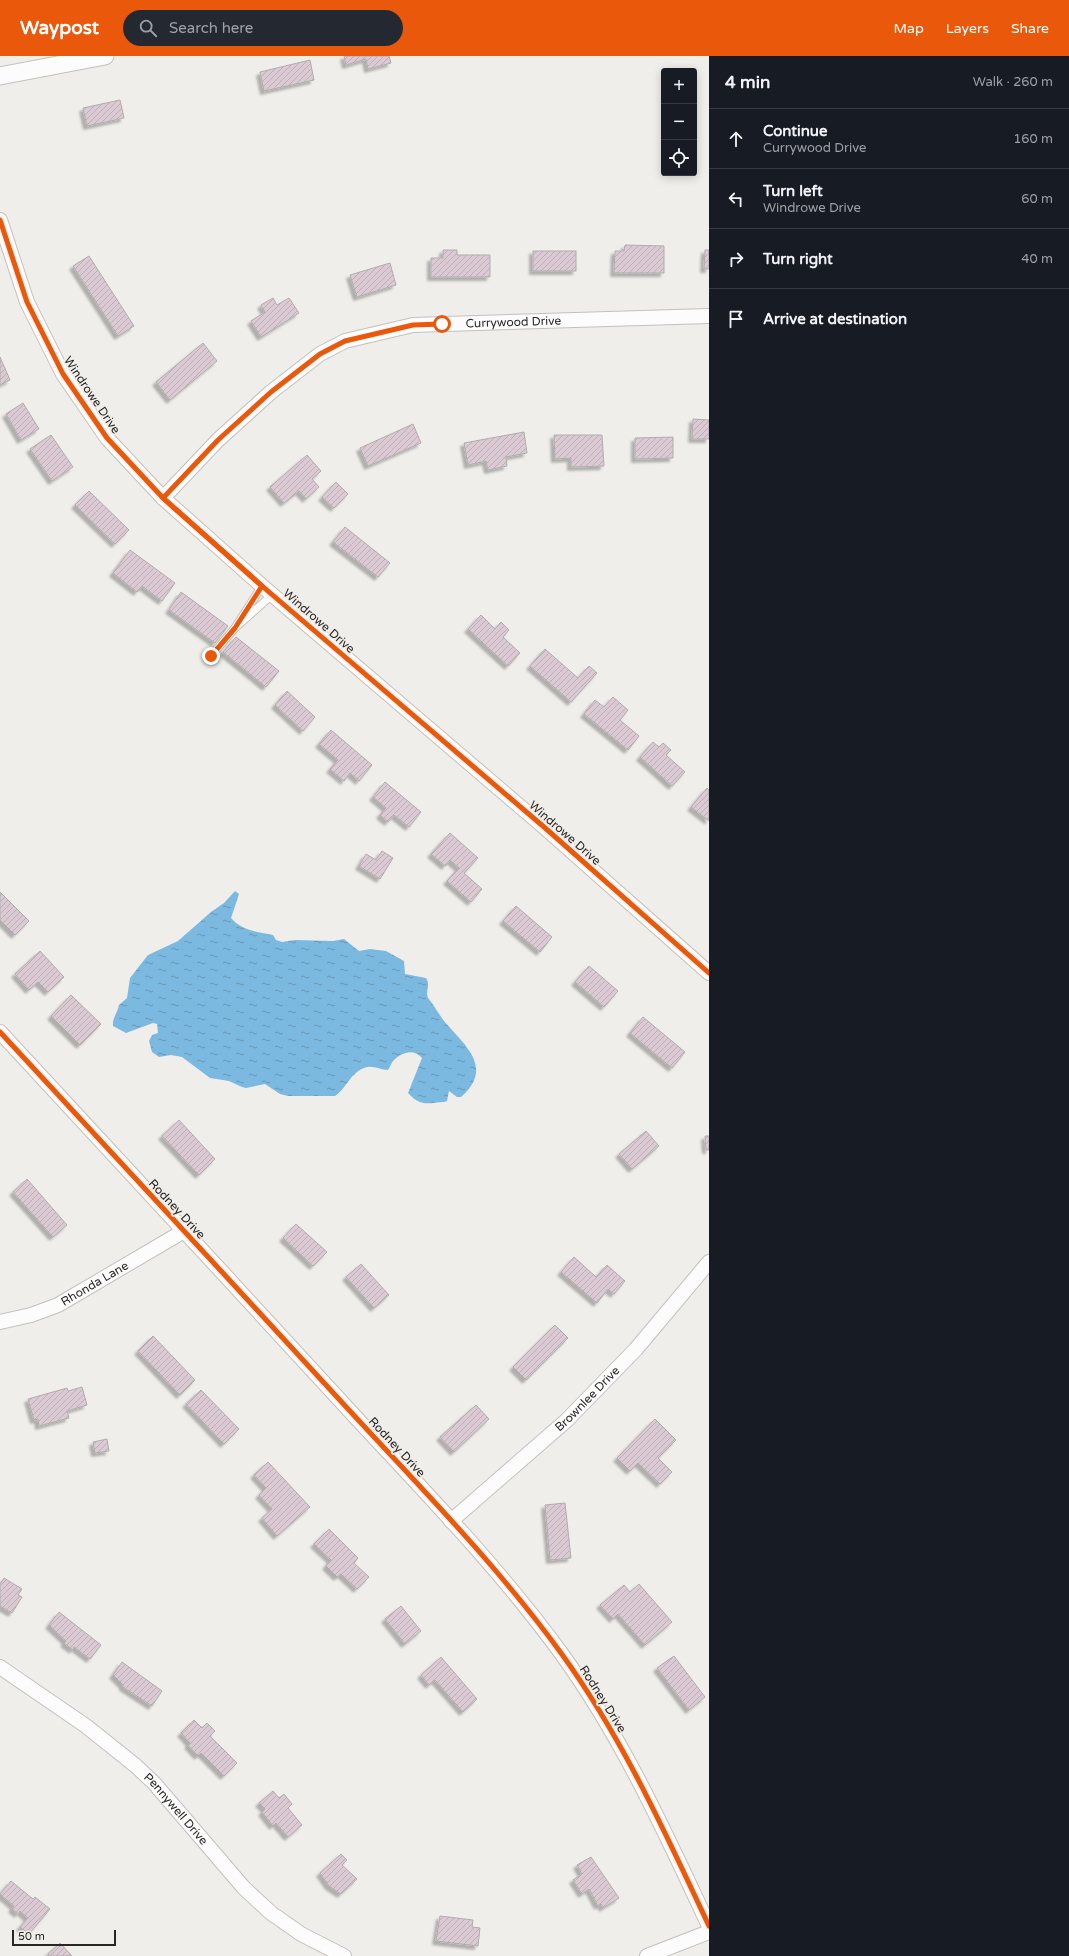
<!DOCTYPE html>
<html lang="en">
<head>
<meta charset="utf-8">
<style>
	:root { --surface:#171b24; --page:#242831; --text:#f1f3f6; --muted:#9ea1a6; --line:#363941; --accent:#ea580c }
	body { margin:0; font-family:"Varela Round",sans-serif; background:var(--page); color:var(--text) }
	.controls { position:absolute; right:12px; top:12px; display:grid; overflow:hidden; border-radius:4px; box-shadow:0 2px 10px #0003 }
	.controls button { width:36px; height:36px; display:grid; place-items:center; padding:0; border:0; border-bottom:1px solid var(--line); background:var(--surface); color:var(--text); font:20px sans-serif }
	.scale { position:absolute; left:12px; bottom:10px; width:104px; box-sizing:border-box; padding-left:4px; border:2px solid #282726; border-top:0; font-size:11px; line-height:14px; white-space:nowrap; color:#282726; -webkit-text-stroke:3px #f1eeea; paint-order:stroke }
	.stop { position:absolute; width:12px; height:12px; margin:-9px; border:3px solid #ea580c; border-radius:50%; background:#fff }
	.stop.end { background:#ea580c; border-color:#fff; box-shadow:0 1px 4px #0008 }
	.list { margin:0; padding:0; list-style:none }
	h2 { display:flex; justify-content:space-between; align-items:center; height:52px; margin:0; padding:0 16px; font-size:17px }
	h2 small { font-size:13px; font-weight:400; color:var(--muted) }
	.list li { display:grid; grid-template-columns:26px 1fr auto; gap:12px; align-items:center; box-sizing:border-box; height:60px; padding:0 16px; border-top:1px solid var(--line) }
	.list b { display:block; font-size:15px; white-space:nowrap }
	.list p { margin:0; font-size:13px; white-space:nowrap; color:var(--muted) }
	.list em { font-size:13px; font-style:normal; color:var(--muted) }
	.icon { flex:none; width:22px; height:22px; fill:none; stroke:currentColor; stroke-width:2; stroke-linecap:round; stroke-linejoin:round }
	.map { position:relative; flex:none; width:709px; height:1900px; overflow:hidden }
	header { display:flex; align-items:center; gap:24px; box-sizing:border-box; height:56px; padding:0 20px; background:var(--accent); color:#fff }
	header strong { font-size:19px }
	nav { display:flex; gap:22px; margin-inline-start:auto; font-size:14px }
	.search { width:280px; height:36px; background:var(--page); display:flex; align-items:center; gap:10px; box-sizing:border-box; padding:0 14px; border-radius:22px; color:var(--muted); font-size:15px }
	main { display:flex }
	aside { flex:1; background:var(--surface) }
	.map>svg:first-child { display:block }
	.water { fill:url(#water-ripples) }
	.building { fill:url(#building-hatch); stroke:#afadac; filter:url(#shadow) }
	.lines { fill:none; stroke-linecap:round; stroke-linejoin:round }
	.service-casing { stroke:#c2c1be; stroke-width:9 }
	.minor-casing { stroke:#c2c1be; stroke-width:16 }
	.tertiary-casing { stroke:#c2c1be; stroke-width:19 }
	.service { stroke:#fdfcfc; stroke-width:7 }
	.minor { stroke:#fdfcfc; stroke-width:14 }
	.tertiary { stroke:#fdfcfc; stroke-width:17 }
	.cycleway-casing { stroke:#f1eeea; stroke-width:8 }
	.cycleway { stroke:#e8590c; stroke-width:5 }
	.route { stroke:#ea580c; stroke-width:5 }
	.labels { text-anchor:middle; stroke-width:4; stroke-linejoin:round; paint-order:stroke }
	.street-label { font-size:12px; fill:#282726; stroke:#f1eeea }
</style>
</head>
<body>
<header>
<strong>Waypost</strong>
<div class="search"><svg class="icon" aria-label="search" viewBox="0 0 24 24"><circle cx="10" cy="10" r="6"/><path d="M15 15l6 6"/></svg>Search here</div>
<nav><a>Map</a><a>Layers</a><a>Share</a></nav>
</header>
<main>
<div class="map">
<svg width="709" height="1900" viewBox="0 0 709 1900">
	<defs>
		<pattern id="water-ripples" width="26" height="14" patternUnits="userSpaceOnUse"><rect width="26" height="14" fill="#7cb9e0"/><path d="M2 4q2-2 4 0t4 0M15 11q2-2 4 0t4 0" fill="none" stroke="#6696b5"/></pattern>
		<pattern id="building-hatch" width="6" height="6" patternUnits="userSpaceOnUse"><rect width="6" height="6" fill="#dbcad3"/><path d="M-1 1l2-2M0 6l6-6M5 7l2-2" fill="none" stroke="#bcaeb5"/></pattern>
		<filter id="shadow"><feDropShadow dx="-3.5" dy="3.5" stdDeviation="1" flood-color="#0004"/></filter>
	</defs>
	<rect width="100%" height="100%" fill="#f0eeeb"/>
	<path class="water" d="M235 835 239 838 231 862C242 875 258 876 273 879L276 884 282 886 295 884 333 885 344 883 359 895 370 893 386 895 404 905 405 918 426 922C431 929 425 935 428 942 434 949 438 957 444 965 464 989 495 1011 461 1041H457L449 1035 447 1045 444 1046C427 1047 421 1051 408 1037L422 1002C414 992 401 996 393 1005 391 1008 390 1011 388 1014 381 1014 375 1010 367 1011 351 1015 347 1032 335 1040H288L280 1038 265 1028 246 1032 242 1031 229 1025 210 1022 182 1001 171 999 159 1001 152 996 149 985 152 979 158 977 157 968 153 967 126 977 113 970C112 962 118 956 119 949L127 942 130 922 148 899 178 885 211 856 224 847Z"/>
	<g class="building">
		<path d="M344 0H389L391 7 368 13 366 3 346 9Z"/>
		<path d="M310 4 314 24 264 35 260 16Z"/>
		<path d="M120 44 124 62 87 70 83 52Z"/>
		<path d="M625 189 664 190V217H614L615 195H624Z"/>
		<path d="M443 194H457V199H490V221H431V202H443Z"/>
		<path d="M705 194H709V213H704Z"/>
		<rect x="533" y="195" width="43" height="20"/>
		<path d="M89 200 134 270 118 280 73 210Z"/>
		<path d="M390 207 396 229 357 241 350 219Z"/>
		<path d="M273 242 277 249 289 242 299 257 261 281 251 265 265 256 261 249Z"/>
		<path d="M203 287 217 305 170 344 156 326Z"/>
		<path d="M0 301 10 324 0 329Z"/>
		<path d="M23 347 39 373 21 384 6 358Z"/>
		<path d="M693 363 709 364V383H692Z"/>
		<path d="M413 368 421 387 368 410 360 392Z"/>
		<path d="M524 376 527 397 506 401 507 410 488 414 486 405 468 409 464 387Z"/>
		<path d="M51 379 73 411 52 425 30 393Z"/>
		<path d="M554 379H602L604 410 571 411V402L555 403Z"/>
		<path d="M673 381V402L635 403V382Z"/>
		<path d="M307 399 321 415 312 423 319 431 306 443 299 435 284 447 270 431Z"/>
		<path d="M336 426 348 438 334 452 322 441Z"/>
		<path d="M89 435 129 474 115 488 75 449Z"/>
		<path d="M345 471 390 507 378 521 333 486Z"/>
		<path d="M130 494 175 527 162 545 142 530 137 536 113 517Z"/>
		<path d="M181 536 228 570 215 587 169 554Z"/>
		<path d="M481 559 495 573 501 566 509 574 503 581 520 597 508 610 468 573Z"/>
		<path d="M236 581 279 615 266 631 223 596Z"/>
		<path d="M545 593 578 622 589 610 597 617 571 646 530 610Z"/>
		<path d="M287 635 315 661 303 675 275 649Z"/>
		<path d="M613 641 628 654 620 664 639 680 628 694 584 658 595 644 604 651Z"/>
		<path d="M331 674 372 709 359 725 350 717 344 725 330 713 338 704 319 688Z"/>
		<path d="M653 686 659 691 663 687 671 694 666 699 685 716 672 730 640 701Z"/>
		<path d="M385 726 421 756 409 771 394 759 388 766 380 759 386 752 373 741Z"/>
		<path d="M707 732 709 734V765L691 751Z"/>
		<path d="M450 777 478 802 464 817 482 833 471 846 447 825 459 812 450 804 445 810 431 798Z"/>
		<path d="M382 795 393 802 380 823 359 810 366 798 376 804Z"/>
		<path d="M0 836 29 865 15 879 0 864Z"/>
		<path d="M516 850 552 881 540 896 503 865Z"/>
		<path d="M40 895 64 921 48 936 38 926 29 934 15 918Z"/>
		<path d="M589 910 618 935 604 951 575 926Z"/>
		<path d="M71 939 101 968 80 989 51 960Z"/>
		<path d="M643 961 685 996 672 1012 630 977Z"/>
		<path d="M179 1064 215 1103 199 1119 162 1080Z"/>
		<path d="M646 1075 659 1090 632 1113 619 1098Z"/>
		<path d="M705 1080H709V1094H706Z"/>
		<path d="M27 1123 67 1169 53 1181 13 1136Z"/>
		<path d="M296 1168 327 1196 313 1210 283 1182Z"/>
		<path d="M574 1201 596 1221 607 1209 625 1225 614 1238 608 1233 597 1247 561 1216Z"/>
		<path d="M361 1208 389 1239 374 1252 346 1221Z"/>
		<path d="M555 1269 568 1282 526 1324 513 1311Z"/>
		<path d="M153 1280 195 1324 180 1339 138 1295Z"/>
		<path d="M82 1331 87 1349 67 1355 69 1362 39 1370 38 1363 34 1364 28 1343 67 1332 68 1335Z"/>
		<path d="M201 1334 239 1373 224 1388 186 1348Z"/>
		<path d="M476 1349 489 1363 454 1396 440 1381Z"/>
		<path d="M655 1363 676 1384 658 1402 672 1416 660 1428 638 1407 630 1415 617 1402Z"/>
		<path d="M107 1383 109 1395 95 1397 93 1386Z"/>
		<path d="M268 1406 310 1451 277 1480 262 1462 272 1453 259 1439 266 1432 254 1419Z"/>
		<path d="M565 1447 571 1502 550 1504 545 1449Z"/>
		<path d="M329 1473 358 1502 354 1507 369 1521 357 1533 341 1518 337 1521 326 1510 331 1504 314 1488Z"/>
		<path d="M4 1522 22 1533 18 1539 22 1541 12 1557 0 1550V1528Z"/>
		<path d="M639 1528 672 1566 645 1589 618 1558 613 1563 600 1549 624 1529 630 1536Z"/>
		<path d="M401 1550 421 1575 405 1588 385 1563Z"/>
		<path d="M59 1556 101 1589 90 1603 74 1591 73 1594 64 1587 66 1585 49 1569Z"/>
		<path d="M674 1600 705 1641 689 1654 657 1612Z"/>
		<path d="M441 1601 477 1643 463 1656 435 1624 429 1629 421 1619Z"/>
		<path d="M122 1606 162 1635 152 1650 123 1631V1629L113 1619Z"/>
		<path d="M194 1664 202 1672 207 1667 215 1675 210 1680 237 1707 224 1720 201 1697 198 1700 188 1689 190 1687 181 1677Z"/>
		<path d="M273 1735 279 1742 284 1738 292 1748 288 1752 302 1769 288 1781 276 1767 273 1770 262 1756 265 1753 259 1747Z"/>
		<path d="M341 1798 347 1804 342 1809 357 1823 341 1838 329 1830 320 1817Z"/>
		<path d="M591 1801 619 1842 603 1852 601 1848 598 1850 589 1833 582 1838 573 1824 582 1818 577 1809Z"/>
		<path d="M11 1825 33 1843 35 1841 50 1853 29 1878 20 1871 28 1862 20 1855 18 1858 12 1853 14 1850 0 1838Z"/>
		<path d="M440 1860 473 1864 472 1871 480 1872 478 1890 436 1885Z"/>
		<path d="M60 1887 72 1900H49L48 1898Z"/>
	</g>
	<g class="lines">
		<g class="service-casing">
			<g id="service">
				<path d="M262 530 235 572 272 539"/>
				<path d="M211 600 235 572"/>
			</g>
		</g>
		<g class="minor-casing">
			<g id="minor">
				<path d="M0 164 27 246 63 318 107 382 163 442 262 530 544 771 709 917"/>
				<path id="s1" d="M163 442 218 384 271 336 320 298 345 285 413 269 709 260"/>
				<path d="M0 976C113 1098 225 1219 337 1341 413 1424 494 1505 561 1597 622 1681 665 1776 709 1870"/>
				<path id="s2" d="M0 1266 31 1259 58 1249 184 1175"/>
				<path id="s3" d="M451 1465 567 1364 636 1293 709 1206"/>
				<path id="s4" d="M0 1611 86 1670 136 1710 154 1727 244 1832 271 1857 301 1878 344 1900"/>
				<path d="M647 1900 709 1876"/>
			</g>
		</g>
		<g class="tertiary-casing">
			<path id="tertiary" d="M0 20 105 0"/>
		</g>
		<use href="#service" class="service"/>
		<use href="#minor" class="minor"/>
		<use href="#tertiary" class="tertiary"/>
		<g class="cycleway-casing">
			<g id="cycleway">
				<path d="M0 164 27 246 63 318 107 382 163 442 262 530 544 771 709 917"/>
				<path d="M0 976C113 1098 225 1219 337 1341 413 1424 494 1505 561 1597 622 1681 665 1776 709 1870"/>
			</g>
		</g>
		<use href="#cycleway" class="cycleway"/>
	</g>
	<g class="lines">
		<path class="route" d="M211 600 235 572 262 530 163 442 218 384 271 336 320 298 345 285 413 269 442 268"/>
	</g>
	<g class="labels">
		<g class="street-label">
			<text dy="4" stroke="none"><textPath href="#s1" startOffset="412">Currywood Drive</textPath></text>
			<text transform="translate(92 339) rotate(56)" y="4">Windrowe Drive</text>
			<text transform="translate(319 565) rotate(41)" y="4">Windrowe Drive</text>
			<text transform="translate(565 777) rotate(41)" y="4">Windrowe Drive</text>
			<text transform="translate(177 1153) rotate(47)" y="4">Rodney Drive</text>
			<text dy="4" stroke="none"><textPath href="#s2" startOffset="103">Rhonda Lane</textPath></text>
			<text dy="4" stroke="none"><textPath href="#s3" startOffset="183">Brownlee Drive</textPath></text>
			<text transform="translate(397 1391) rotate(47)" y="4">Rodney Drive</text>
			<text transform="translate(603 1643) rotate(58)" y="4">Rodney Drive</text>
			<text dy="4" stroke="none"><textPath href="#s4" startOffset="227">Pennywell Drive</textPath></text>
		</g>
	</g>
</svg>
<div class="controls">
<button>+</button>
<button>−</button>
<button><svg class="icon" aria-label="locate" viewBox="0 0 24 24"><circle cx="12" cy="12" r="6"/><path d="M12 2v4M12 18v4M2 12h4M18 12h4"/></svg></button>
</div>
<div class="scale">50 m</div>
<div class="stop" style="left:442px;top:268px"></div>
<div class="stop end" style="left:211px;top:600px"></div>
</div>
<aside>
<h2>4 min<small>Walk · 260 m</small></h2>
<ul class="list">
<li><svg class="icon" aria-label="ahead" viewBox="0 0 24 24"><path d="M12 20V5M6 11l6-6 6 6"/></svg><div><b>Continue</b><p>Currywood Drive</p></div><em>160 m</em></li>
<li><svg class="icon" aria-label="left" viewBox="0 0 24 24"><path d="M17 20v-9H6M10 6l-5 5 5 5"/></svg><div><b>Turn left</b><p>Windrowe Drive</p></div><em>60 m</em></li>
<li><svg class="icon" aria-label="right" viewBox="0 0 24 24"><path d="M7 20v-9h11M14 6l5 5-5 5"/></svg><div><b>Turn right</b></div><em>40 m</em></li>
<li><svg class="icon" aria-label="arrive" viewBox="0 0 24 24"><path d="M6 21V4h12l-3 4 3 4H6"/></svg><div><b>Arrive at destination</b></div></li>
</ul>
</aside>
</main>
</body>
</html>
